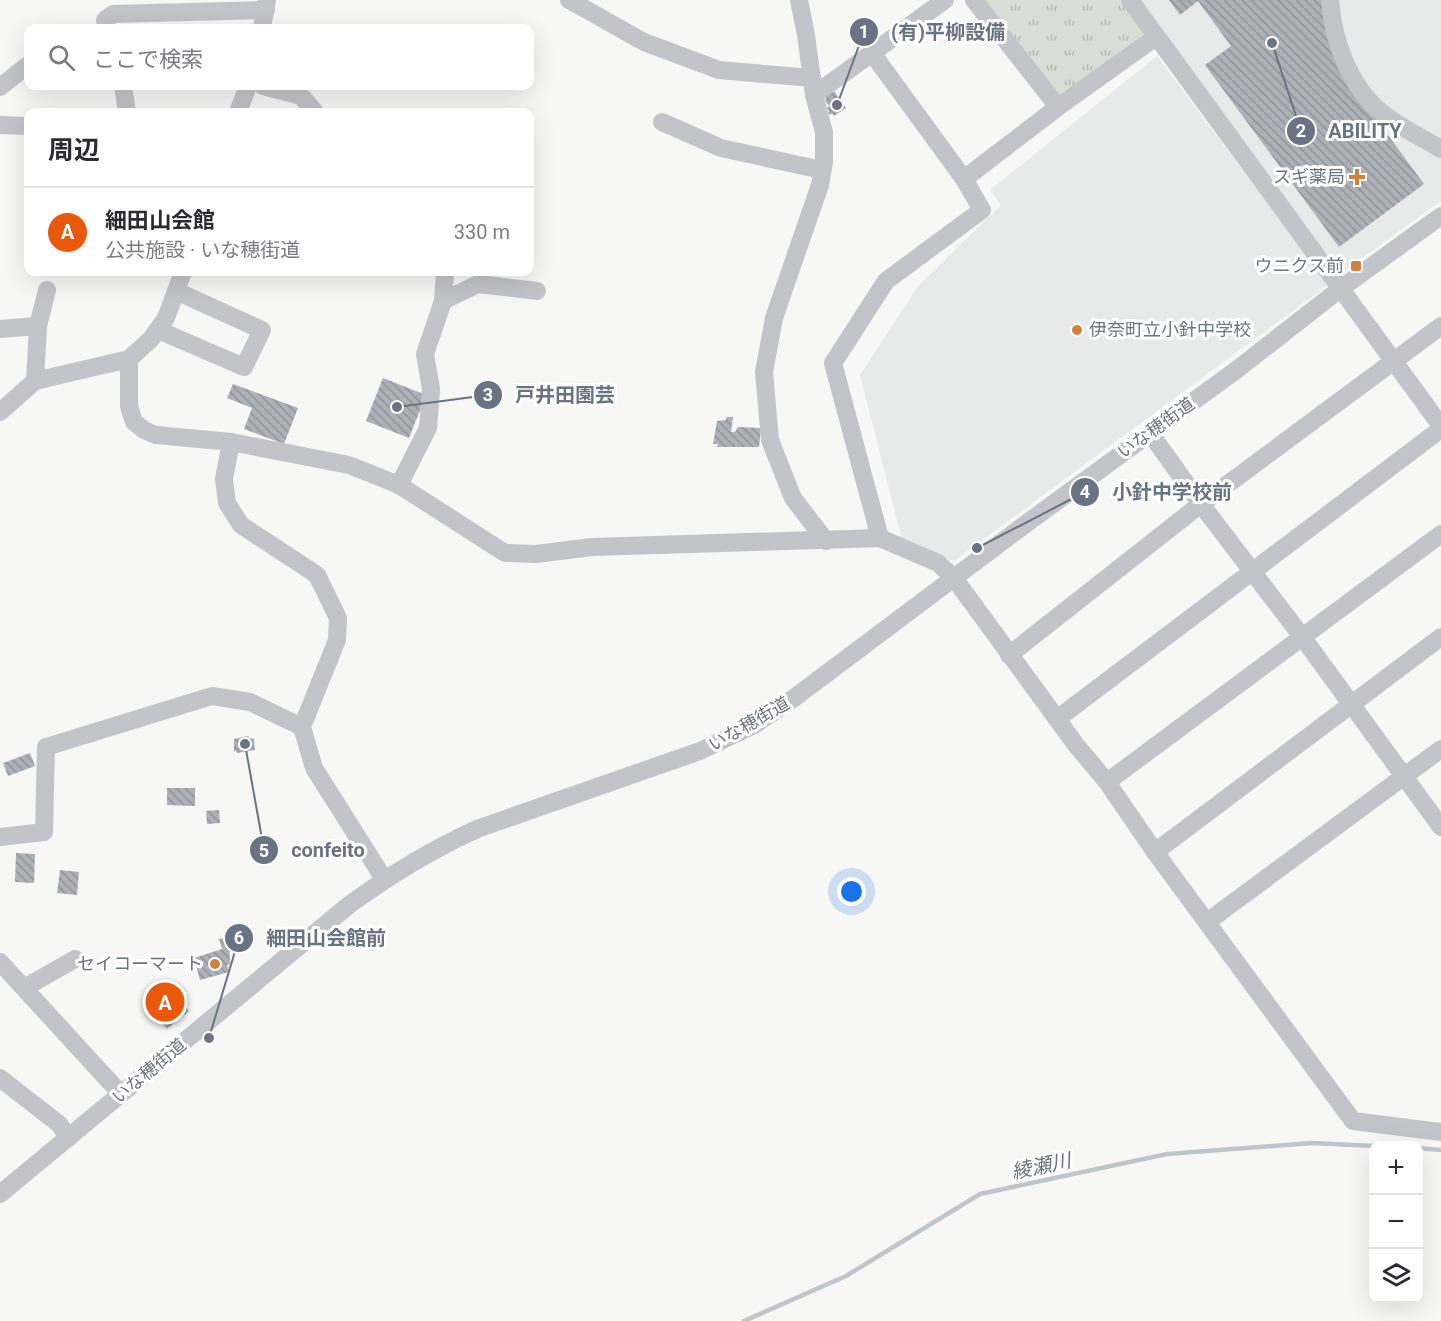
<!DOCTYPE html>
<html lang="ja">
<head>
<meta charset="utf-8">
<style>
	:root { --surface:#fff; --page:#f2f2f3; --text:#2b2b33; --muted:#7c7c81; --line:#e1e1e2; --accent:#ea580c }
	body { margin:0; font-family:Roboto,"Noto Sans JP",sans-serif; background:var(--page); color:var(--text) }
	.controls { position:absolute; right:18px; bottom:18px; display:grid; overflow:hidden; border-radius:12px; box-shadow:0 6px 24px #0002 }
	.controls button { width:54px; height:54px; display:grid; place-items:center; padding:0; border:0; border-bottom:2px solid var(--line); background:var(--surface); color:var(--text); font:30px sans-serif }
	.you { position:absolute; left:852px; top:892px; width:21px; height:21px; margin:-15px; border:4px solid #fff; border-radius:50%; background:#1a73e8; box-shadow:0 0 0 9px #1a73e833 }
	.badge { display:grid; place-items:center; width:39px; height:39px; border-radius:50%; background:var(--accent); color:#fff; font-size:20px; font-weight:700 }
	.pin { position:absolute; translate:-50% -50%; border:3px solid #fff; box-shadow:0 2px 6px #0006 }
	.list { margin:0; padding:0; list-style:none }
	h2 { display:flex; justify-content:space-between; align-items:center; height:78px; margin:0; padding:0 24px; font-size:26px }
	h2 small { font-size:20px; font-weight:400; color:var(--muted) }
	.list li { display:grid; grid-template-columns:39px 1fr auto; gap:18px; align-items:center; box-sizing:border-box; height:90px; padding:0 24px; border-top:2px solid var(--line) }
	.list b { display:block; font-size:22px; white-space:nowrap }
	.list p { margin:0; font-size:20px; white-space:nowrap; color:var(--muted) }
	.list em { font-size:20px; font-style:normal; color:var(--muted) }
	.icon { flex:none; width:33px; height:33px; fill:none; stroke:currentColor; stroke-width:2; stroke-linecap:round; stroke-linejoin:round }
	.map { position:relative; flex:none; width:1441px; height:1321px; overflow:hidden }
	.search { position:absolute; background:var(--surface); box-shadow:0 6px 24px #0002; left:24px; top:24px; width:510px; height:66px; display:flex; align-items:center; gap:15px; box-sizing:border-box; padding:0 21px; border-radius:12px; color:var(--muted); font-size:22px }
	.panel { position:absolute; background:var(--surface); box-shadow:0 6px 24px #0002; left:24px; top:108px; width:510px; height:168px; border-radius:12px }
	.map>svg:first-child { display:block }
	.built { fill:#e8e9e9 }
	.park { fill:url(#park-tufts) }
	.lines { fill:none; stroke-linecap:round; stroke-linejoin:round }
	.stream { stroke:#bec5cb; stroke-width:4.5 }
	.building { fill:url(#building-back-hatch) }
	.minor { stroke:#c2c4c9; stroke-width:18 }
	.poi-dot { fill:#d1803d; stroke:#fff; stroke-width:2 }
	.labels { text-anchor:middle; stroke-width:6; stroke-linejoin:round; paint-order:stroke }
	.poi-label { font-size:18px; fill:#6a7383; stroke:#fff; text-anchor:end }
	.street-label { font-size:18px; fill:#6a7383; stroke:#fff }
	.water-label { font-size:20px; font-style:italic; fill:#66737f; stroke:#fff }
	.leader { fill:none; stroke:#6a7383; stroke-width:2 }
	.callout-dot { fill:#6a7383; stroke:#fff; stroke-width:2 }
	.mark-label { font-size:18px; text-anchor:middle; font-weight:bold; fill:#fff }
	.callout-label { font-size:20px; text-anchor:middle; font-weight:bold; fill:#6a7383; stroke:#fff; stroke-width:6; stroke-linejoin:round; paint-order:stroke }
</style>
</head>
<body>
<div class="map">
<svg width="1441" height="1321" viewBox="0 0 1441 1321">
	<defs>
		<pattern id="park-tufts" width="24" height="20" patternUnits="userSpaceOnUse" patternTransform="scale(1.5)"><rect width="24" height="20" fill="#d8ded7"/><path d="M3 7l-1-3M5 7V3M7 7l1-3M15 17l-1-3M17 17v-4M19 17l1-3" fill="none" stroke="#b3b8b4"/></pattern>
		<pattern id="building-back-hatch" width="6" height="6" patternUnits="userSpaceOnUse" patternTransform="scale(1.5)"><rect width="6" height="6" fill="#acb0b7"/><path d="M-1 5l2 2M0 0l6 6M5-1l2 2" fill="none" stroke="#90949a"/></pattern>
	</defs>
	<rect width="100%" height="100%" fill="#f7f8f6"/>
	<g class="built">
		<path d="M1136 0H1441V201L1343 272 1337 271Z"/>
		<path d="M1157 56 1328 285 954 561 902 540 860 375 918 286 1001 205 990 190Z"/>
	</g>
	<path class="park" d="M980 0H1120L1146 35 1062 99Z"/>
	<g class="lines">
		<g class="stream">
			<path d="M1418 1148 1441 1150"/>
			<path d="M744 1321 846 1276 980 1194 1167 1154 1312 1143 1374 1146"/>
		</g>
	</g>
	<g class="building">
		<path d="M1169 0H1327L1351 85 1424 184 1339 247 1205 65 1231 46 1198 1 1180 15Z"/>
		<path d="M834 91 846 108 834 116 832 113 830 115 828 113 829 111 827 108 830 105H828L825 101 827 95Z"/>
		<path d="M383 378 426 395 409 438 366 421Z"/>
		<path d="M233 384 298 408 284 444 244 429 252 408 227 398Z"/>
		<path d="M726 417H733L731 432H735L738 427 761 428 759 447H717L718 444H713L717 421 726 420Z"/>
		<path d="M248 736 249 738 254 739 255 750 237 753 236 750 234 752V739Z"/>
		<path d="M30 753 35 766 8 776 3 763Z"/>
		<path d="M167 788H195V806L167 805Z"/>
		<path d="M219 810 220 823 207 824 206 811Z"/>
		<path d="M16 853 35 854 34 883 15 882Z"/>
		<path d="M60 870 79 872 77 895 57 893Z"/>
		<path d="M229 937 230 964 227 965 229 972 200 980 194 958 222 949 219 939Z"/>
		<path d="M166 984 189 1011 167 1029 144 1002Z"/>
	</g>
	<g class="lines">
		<g class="minor">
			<path d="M569 0 644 42 719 70 812 78"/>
			<path d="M799 0 806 35 814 95 824 132V162L820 185 774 318 764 372 770 440 793 498 826 541"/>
			<path d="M974 0 1058 107"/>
			<path d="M1130 0 1441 426"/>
			<path d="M1330 0C1333 40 1349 86 1381 112 1399 127 1421 137 1441 149"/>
			<path d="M105 20 113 14 266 10"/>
			<path d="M262 28 267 0"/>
			<path d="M872 53 964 179 982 210 886 281 833 363 880 538"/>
			<path d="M123 86 127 112"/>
			<path d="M263 86 301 96 315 112"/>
			<path d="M0 87 28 65"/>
			<path d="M814 95 945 0"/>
			<path d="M238 112 248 86"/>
			<path d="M662 122 721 148 822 170"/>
			<path d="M0 125 28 126"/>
			<path d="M964 179 1058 107 1156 37"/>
			<path d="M443 301 478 284 537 291"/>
			<path d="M38 326 47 290"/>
			<path d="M0 329 38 326 35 381"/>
			<path d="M158 330 244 367 262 330 176 291"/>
			<path d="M129 359V406L134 422 144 430 156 435 231 442 349 465 399 485 505 553 536 554 592 547 880 538 938 563 954 578 1076 745 1107 782 1155 852 1353 1121 1441 1132"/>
			<path d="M0 412 35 381 129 359 151 339 166 318 183 272"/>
			<path d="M1150 433 1201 504 1303 638 1441 827"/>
			<path d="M231 442 224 479 227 503 241 525 317 575 338 618 337 640 302 727 314 768 384 879"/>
			<path d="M399 485 428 428 431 389 425 354 443 301 445 272"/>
			<path d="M1009 655 1201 504 1441 326"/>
			<path d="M1057 719 1441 429"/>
			<path d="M1107 782 1441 534"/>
			<path d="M0 837 44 832 46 747 212 696 250 702 302 727"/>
			<path d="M1155 852 1441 637"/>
			<path d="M1207 922 1441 749"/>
			<path d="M0 962 121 1094"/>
			<path d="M24 988 75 959"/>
			<path d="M0 1078 59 1124 69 1138"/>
			<path d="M0 1194 349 905C390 875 431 850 477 829L700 751 754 725 794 698 1027 523 1239 368 1340 289 1441 216"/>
		</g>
	</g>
	<g class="poi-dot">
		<path d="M1354 168h6v6h6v6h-6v6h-6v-6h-6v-6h6z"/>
		<rect x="1350" y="260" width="12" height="12" rx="3"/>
		<circle cx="1077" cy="330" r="6"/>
		<circle cx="215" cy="964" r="6"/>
	</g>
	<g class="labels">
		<g class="poi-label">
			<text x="1345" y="183">スギ薬局</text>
			<text x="1344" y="272">ウニクス前</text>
			<text x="1089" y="336" text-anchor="start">伊奈町立小針中学校</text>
			<text x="203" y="970">セイコーマート</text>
		</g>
		<g class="street-label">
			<text transform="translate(1156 428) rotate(-36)" y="6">いな穂街道</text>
			<text transform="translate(749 724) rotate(-30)" y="6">いな穂街道</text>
			<text transform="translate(149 1071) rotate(-40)" y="6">いな穂街道</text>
		</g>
		<g class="water-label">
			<text transform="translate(1041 1166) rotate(-12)" y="7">綾瀬川</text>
		</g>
	</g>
	<path class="leader" d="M837 105L864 32M1272 43L1301 131M397 407L488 395M977 548L1085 492M245 744L264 850M209 1038L239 938"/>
	<g class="callout-dot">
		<circle cx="837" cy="105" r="6"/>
		<circle cx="1272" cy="43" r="6"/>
		<circle cx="397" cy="407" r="6"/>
		<circle cx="977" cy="548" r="6"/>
		<circle cx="245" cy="744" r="6"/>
		<circle cx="209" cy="1038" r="6"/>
		<circle cx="864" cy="32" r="15"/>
		<circle cx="1301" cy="131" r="15"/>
		<circle cx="488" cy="395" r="15"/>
		<circle cx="1085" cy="492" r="15"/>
		<circle cx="264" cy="850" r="15"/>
		<circle cx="239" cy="938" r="15"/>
	</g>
	<g class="mark-label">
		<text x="864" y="38">1</text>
		<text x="1301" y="137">2</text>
		<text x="488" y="401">3</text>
		<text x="1085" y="498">4</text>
		<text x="264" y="857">5</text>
		<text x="239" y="944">6</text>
	</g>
	<g class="callout-label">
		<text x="948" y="39">(有)平柳設備</text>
		<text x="1365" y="138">ABILITY</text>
		<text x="565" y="402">戸井田園芸</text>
		<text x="1172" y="499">小針中学校前</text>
		<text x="328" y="857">confeito</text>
		<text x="326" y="945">細田山会館前</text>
	</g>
</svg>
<div class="controls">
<button>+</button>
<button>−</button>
<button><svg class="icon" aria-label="layers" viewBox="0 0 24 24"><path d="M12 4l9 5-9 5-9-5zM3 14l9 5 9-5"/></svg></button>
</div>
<div class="you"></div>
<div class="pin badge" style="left:165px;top:1002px">A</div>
<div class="search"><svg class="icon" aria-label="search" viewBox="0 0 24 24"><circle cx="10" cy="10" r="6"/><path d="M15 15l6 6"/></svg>ここで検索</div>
<section class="panel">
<h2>周辺<small></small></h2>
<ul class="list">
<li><span class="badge">A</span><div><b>細田山会館</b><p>公共施設 · いな穂街道</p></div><em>330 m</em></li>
</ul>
</section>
</div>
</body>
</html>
